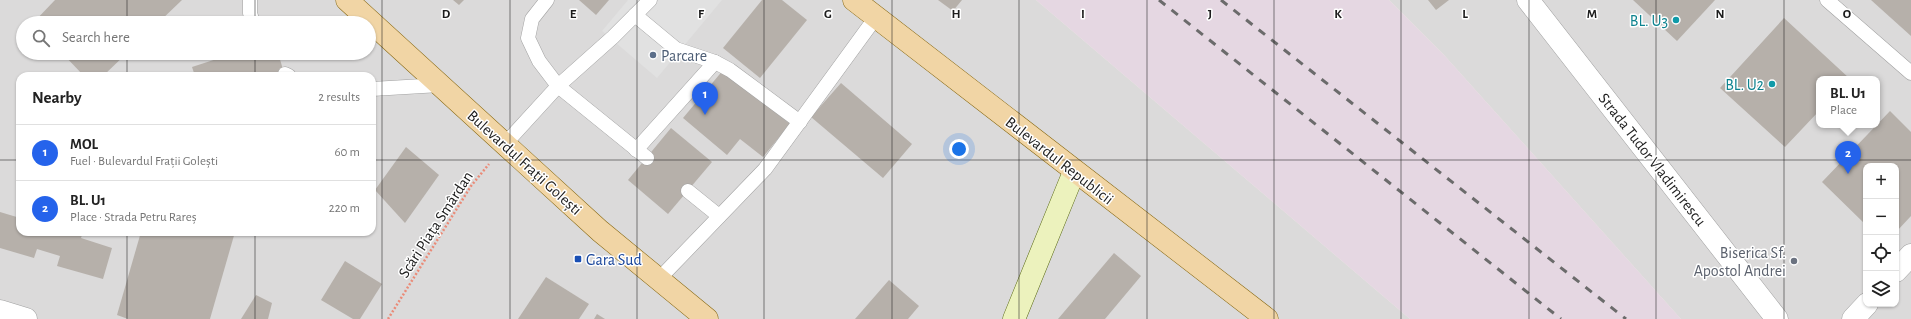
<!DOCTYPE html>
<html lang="en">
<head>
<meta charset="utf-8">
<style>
	:root { --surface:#fff; --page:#f2f2f2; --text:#222; --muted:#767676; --line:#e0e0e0; --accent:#2563eb }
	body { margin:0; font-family:"Alegreya Sans",sans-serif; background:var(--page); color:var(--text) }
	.controls { position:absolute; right:12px; bottom:12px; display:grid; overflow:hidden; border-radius:8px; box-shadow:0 1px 3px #0004 }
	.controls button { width:36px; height:36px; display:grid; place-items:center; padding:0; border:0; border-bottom:1px solid var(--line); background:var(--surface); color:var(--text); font:20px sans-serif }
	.you { position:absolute; left:959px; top:149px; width:14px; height:14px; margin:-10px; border:3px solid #fff; border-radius:50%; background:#1a73e8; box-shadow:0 0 0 6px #1a73e833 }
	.badge { display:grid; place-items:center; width:26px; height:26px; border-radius:50%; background:var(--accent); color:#fff; font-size:13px; font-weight:700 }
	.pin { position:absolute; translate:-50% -33px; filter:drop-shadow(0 1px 2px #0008) }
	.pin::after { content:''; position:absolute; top:21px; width:14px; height:12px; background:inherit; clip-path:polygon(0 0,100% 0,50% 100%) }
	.popup { position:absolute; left:1816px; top:76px; width:64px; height:52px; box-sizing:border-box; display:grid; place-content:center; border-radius:8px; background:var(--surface); filter:drop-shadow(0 1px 3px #0005); font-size:13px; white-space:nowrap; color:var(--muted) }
	.popup b { font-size:15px; color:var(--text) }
	.popup::after { content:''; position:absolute; left:50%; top:100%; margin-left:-8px; border:8px solid transparent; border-top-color:var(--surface) }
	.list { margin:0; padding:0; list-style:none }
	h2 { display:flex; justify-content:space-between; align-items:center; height:52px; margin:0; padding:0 16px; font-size:17px }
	h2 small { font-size:13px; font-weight:400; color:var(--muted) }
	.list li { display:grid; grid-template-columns:26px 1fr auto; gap:12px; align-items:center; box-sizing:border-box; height:56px; padding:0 16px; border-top:1px solid var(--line) }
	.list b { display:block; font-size:15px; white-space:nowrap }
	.list p { margin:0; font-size:13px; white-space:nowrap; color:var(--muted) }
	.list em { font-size:13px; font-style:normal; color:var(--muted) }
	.icon { flex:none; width:22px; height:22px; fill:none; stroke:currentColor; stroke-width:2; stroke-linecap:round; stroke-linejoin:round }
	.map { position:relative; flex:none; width:1911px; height:319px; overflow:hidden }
	.search { position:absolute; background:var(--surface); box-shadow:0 1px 3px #0004; left:16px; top:16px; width:360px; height:44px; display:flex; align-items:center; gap:10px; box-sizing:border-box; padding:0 14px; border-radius:22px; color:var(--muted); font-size:15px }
	.panel { position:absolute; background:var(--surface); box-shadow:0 1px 3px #0004; left:16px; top:72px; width:360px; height:164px; border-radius:12px }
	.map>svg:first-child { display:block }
	.residential { fill:#dbdada; fill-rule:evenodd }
	.industrial { fill:#e5d7e2 }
	.parking { fill:#e1e1e1 }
	.building { fill:#b6b0aa }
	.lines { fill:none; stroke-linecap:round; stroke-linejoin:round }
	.lane-casing { stroke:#a1a1a1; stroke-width:15 }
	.street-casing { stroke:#a1a1a1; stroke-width:23 }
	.secondary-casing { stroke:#586811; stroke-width:23 }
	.primary-casing { stroke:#866710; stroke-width:23 }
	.path { stroke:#ea8b78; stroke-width:2.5; stroke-dasharray:2 2; stroke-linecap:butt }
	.lane { stroke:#fff; stroke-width:14 }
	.street { stroke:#fff; stroke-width:22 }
	.secondary { stroke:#ecf2bd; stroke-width:22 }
	.primary { stroke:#f1d5a5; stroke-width:22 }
	.rail { stroke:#6b6b6b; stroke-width:3; stroke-dasharray:8 8; stroke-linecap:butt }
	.grid { fill:none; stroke:#1d1d1d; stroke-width:1; stroke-opacity:0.55 }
	.culture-dot { fill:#0f9aa8; stroke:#fff; stroke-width:1.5 }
	.service-dot { fill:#5c6f8a; stroke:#fff; stroke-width:1.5 }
	.transit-dot { fill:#1a4fb4; stroke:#fff; stroke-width:1.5 }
	.worship-dot { fill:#6b7280; stroke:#fff; stroke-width:1.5 }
	.labels { text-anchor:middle; stroke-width:3; stroke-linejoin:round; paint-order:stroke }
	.culture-label { font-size:16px; fill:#0d838f; stroke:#fff; text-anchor:end }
	.service-label { font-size:16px; fill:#4e5e75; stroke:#fff; text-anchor:start }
	.street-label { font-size:16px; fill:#1d1d1d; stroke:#fff }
	.worship-label { font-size:16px; fill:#5b616d; stroke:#fff; text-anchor:end }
	.transit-label { font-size:16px; fill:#164399; stroke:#fff; text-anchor:start }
	.grid-label { font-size:13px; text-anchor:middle; font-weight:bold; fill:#1d1d1d; stroke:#fff; stroke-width:3; stroke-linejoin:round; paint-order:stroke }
</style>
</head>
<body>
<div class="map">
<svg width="1911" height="319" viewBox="0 0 1911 319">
	<rect width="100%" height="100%" fill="#edebe4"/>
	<g class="residential">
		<path d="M0 0H1036L1410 319H0ZM23 23H369V53H23ZM20 76H372V232H20Z"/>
		<path d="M1389 0H1911V319H1681L1444 55ZM1819 79H1877V125H1819ZM1866 166H1896V304H1866Z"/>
	</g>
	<path class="industrial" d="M1036 0H1389L1444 55 1681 319H1410Z"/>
	<path class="parking" d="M628 0H722L657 78 602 31Z"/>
	<g class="building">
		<path d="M55 0H182L158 23H33Z"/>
		<path d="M453 0H464L459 5Z"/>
		<path d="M579 0H609L596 15Z"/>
		<path d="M762 0H782L807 20 760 78 723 48Z"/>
		<path d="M938 0H962L953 11Z"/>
		<path d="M1428 0H1449L1436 10Z"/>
		<path d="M1633 0H1715L1677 41Z"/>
		<path d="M1871 0H1911V36Z"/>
		<path d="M1784 18 1849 78 1819 79V111L1785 147 1720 88Z"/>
		<path d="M62 53H127L103 76H84Z"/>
		<path d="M235 53H278L285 76H195L192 67Z"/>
		<path d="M724 69 790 124 763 157 740 139 727 155 683 118Z"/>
		<path d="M841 83 912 144 883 178 811 117Z"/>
		<path d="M1890 111 1911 132V216L1896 232V166H1866V225L1822 182Z"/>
		<path d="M671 128 712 162 668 214 628 180Z"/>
		<path d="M406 147 439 175 405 223 375 190Z"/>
		<path d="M0 212 20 218V232H83L81 238 112 248 103 279 57 266 60 256 37 249 34 258 0 248Z"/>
		<path d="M141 232H235L210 319H128L117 315Z"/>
		<path d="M1114 253 1141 276 1105 319H1058Z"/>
		<path d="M345 261 382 284 360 319H353L321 300Z"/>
		<path d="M546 277 589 304 579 319H518Z"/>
		<path d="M889 280 919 306 908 319H855Z"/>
		<path d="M256 295 272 303 268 319H241Z"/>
		<path d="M597 314 605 319H594Z"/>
	</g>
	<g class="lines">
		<g class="lane-casing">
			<g id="lane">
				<path d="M250 0V13L253 23"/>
				<path d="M547 0 532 19 528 38 539 61 558 86 647 158"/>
				<path d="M1827 0 1911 73"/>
				<path d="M635 15 676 49 715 62 730 70 800 122"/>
				<path d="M285 74 289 76"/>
				<path d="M372 89 440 85"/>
				<path d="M505 144 558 86 613 37 650 0"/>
				<path d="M636 150 715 62"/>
				<path d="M688 191 719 216"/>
				<path d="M658 280 765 169 876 17"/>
			</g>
		</g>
		<g class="street-casing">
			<g id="street">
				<path d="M1528 0 1777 319"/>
				<path d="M1896 271 1911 255"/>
				<path d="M0 311 26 319"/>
				<path d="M1853 319 1867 304"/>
			</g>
		</g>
		<g class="secondary-casing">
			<path id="secondary" d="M1014 319 1074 172"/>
		</g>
		<g class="primary-casing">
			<g id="primary">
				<path d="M347 0 600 231 707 319"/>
				<path d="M854 0 1267 319"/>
			</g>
		</g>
		<path class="path" d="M388 319 471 186 489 164"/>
		<use href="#lane" class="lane"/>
		<use href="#street" class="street"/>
		<use href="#secondary" class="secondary"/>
		<use href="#primary" class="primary"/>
		<g class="rail">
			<path d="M1159 0 1561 319"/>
			<path d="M1221 0 1626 319"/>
		</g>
	</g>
	<path class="grid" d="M127 0V23M255 0V23M382 0V319M510 0V319M637 0V319M764 0V319M892 0V319M1019 0V319M1147 0V319M1274 0V319M1401 0V319M1529 0V319M1656 0V319M1784 0V319M127 53V76M255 53V76M0 160H20M372 160H1911M127 232V319M255 232V319"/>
	<g class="culture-dot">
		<circle cx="1676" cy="20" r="4"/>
		<circle cx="1772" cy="84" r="4"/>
	</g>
	<circle class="service-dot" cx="653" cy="55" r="4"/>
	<rect class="transit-dot" x="574" y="255" width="8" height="8" rx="2"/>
	<circle class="worship-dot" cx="1794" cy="261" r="4"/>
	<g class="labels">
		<g class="culture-label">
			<text x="1668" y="26">BL. U3</text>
			<text x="1764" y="90">BL. U2</text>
		</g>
		<g class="service-label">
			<text x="661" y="61">Parcare</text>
		</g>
		<g class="street-label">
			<text transform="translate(1653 159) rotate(52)" y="6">Strada Tudor Vladimirescu</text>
			<text transform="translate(1060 160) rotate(38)" y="6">Bulevardul Republicii</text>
			<text transform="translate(525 162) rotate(42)" y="6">Bulevardul Frații Golești</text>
			<text transform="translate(435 224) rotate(-57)" y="6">Scări Piața Smârdan</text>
		</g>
		<g class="worship-label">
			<text x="1786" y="258">Biserica Sf.<tspan x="1786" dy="18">Apostol Andrei</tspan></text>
		</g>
		<g class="transit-label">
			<text x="586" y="265">Gara Sud</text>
		</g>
	</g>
	<g class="grid-label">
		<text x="446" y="18">D</text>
		<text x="573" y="18">E</text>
		<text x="701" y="18">F</text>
		<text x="828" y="18">G</text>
		<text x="956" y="18">H</text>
		<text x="1083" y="18">I</text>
		<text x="1210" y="18">J</text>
		<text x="1338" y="18">K</text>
		<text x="1465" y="18">L</text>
		<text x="1592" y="18">M</text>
		<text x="1720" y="18">N</text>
		<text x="1847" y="18">O</text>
	</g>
</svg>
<div class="controls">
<button>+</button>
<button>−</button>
<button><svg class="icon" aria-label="locate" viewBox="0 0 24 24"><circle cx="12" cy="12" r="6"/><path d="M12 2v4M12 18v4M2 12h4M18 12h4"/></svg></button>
<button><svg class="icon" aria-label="layers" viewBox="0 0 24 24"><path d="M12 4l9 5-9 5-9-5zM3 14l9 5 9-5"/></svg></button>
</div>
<div class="you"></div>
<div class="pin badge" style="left:705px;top:115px">1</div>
<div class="pin badge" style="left:1848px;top:174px">2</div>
<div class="popup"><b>BL. U1</b>Place</div>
<div class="search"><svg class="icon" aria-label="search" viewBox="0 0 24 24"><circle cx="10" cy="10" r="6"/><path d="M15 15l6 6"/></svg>Search here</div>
<section class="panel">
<h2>Nearby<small>2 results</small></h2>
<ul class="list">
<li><span class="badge">1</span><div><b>MOL</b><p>Fuel · Bulevardul Frații Golești</p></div><em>60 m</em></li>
<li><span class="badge">2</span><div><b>BL. U1</b><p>Place · Strada Petru Rareș</p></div><em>220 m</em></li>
</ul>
</section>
</div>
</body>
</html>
